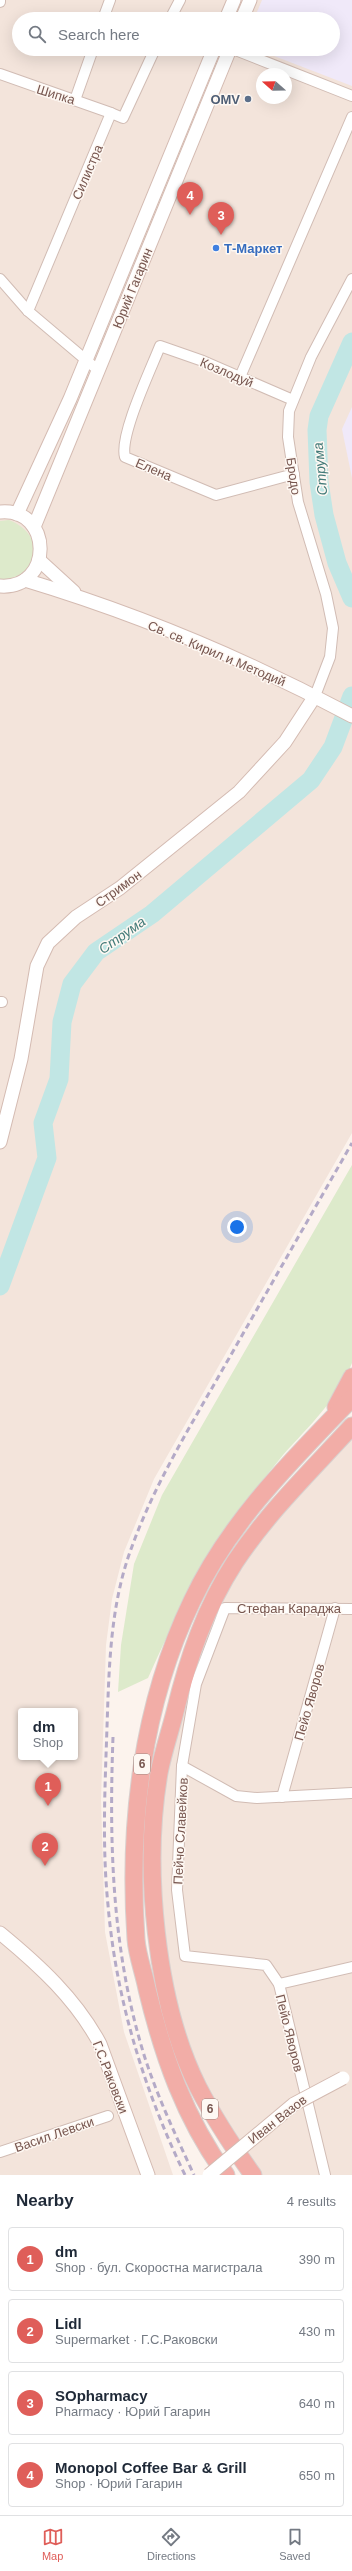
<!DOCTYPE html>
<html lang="en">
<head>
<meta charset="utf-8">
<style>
	:root { --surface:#fff; --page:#f6f6f7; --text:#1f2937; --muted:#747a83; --line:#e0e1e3; --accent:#df5e59 }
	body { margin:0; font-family:Arial,sans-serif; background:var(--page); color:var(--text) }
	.compass { position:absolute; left:256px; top:68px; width:36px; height:36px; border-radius:50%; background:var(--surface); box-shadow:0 4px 16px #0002; rotate:290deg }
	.you { position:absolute; left:237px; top:1227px; width:14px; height:14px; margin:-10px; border:3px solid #fff; border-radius:50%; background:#1a73e8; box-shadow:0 0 0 6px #1a73e833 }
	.badge { display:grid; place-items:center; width:26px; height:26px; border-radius:50%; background:var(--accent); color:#fff; font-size:13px; font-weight:700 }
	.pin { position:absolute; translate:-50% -33px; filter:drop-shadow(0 1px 2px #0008) }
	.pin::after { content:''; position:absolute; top:21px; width:14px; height:12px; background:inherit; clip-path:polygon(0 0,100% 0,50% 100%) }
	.popup { position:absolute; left:18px; top:1708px; width:60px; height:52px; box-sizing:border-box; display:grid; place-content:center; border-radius:4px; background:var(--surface); filter:drop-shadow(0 1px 3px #0005); font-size:13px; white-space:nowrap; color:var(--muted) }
	.popup b { font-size:15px; color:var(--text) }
	.popup::after { content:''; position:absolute; left:50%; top:100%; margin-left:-8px; border:8px solid transparent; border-top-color:var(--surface) }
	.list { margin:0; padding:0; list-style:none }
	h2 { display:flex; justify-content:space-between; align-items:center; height:52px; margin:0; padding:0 16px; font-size:17px }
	h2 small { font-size:13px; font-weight:400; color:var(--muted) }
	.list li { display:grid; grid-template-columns:26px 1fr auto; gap:12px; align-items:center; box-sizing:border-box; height:64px; margin:0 8px 8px; padding:0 8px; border:1px solid var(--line); border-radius:4px }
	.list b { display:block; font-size:15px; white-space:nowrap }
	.list p { margin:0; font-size:13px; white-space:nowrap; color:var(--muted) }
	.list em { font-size:13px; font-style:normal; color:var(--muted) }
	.icon { flex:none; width:22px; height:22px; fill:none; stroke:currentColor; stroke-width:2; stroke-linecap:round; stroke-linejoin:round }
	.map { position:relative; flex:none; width:352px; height:2175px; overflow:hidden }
	.search { position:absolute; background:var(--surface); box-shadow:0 4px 16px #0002; left:12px; right:12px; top:12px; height:44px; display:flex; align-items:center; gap:10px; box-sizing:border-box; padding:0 14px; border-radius:22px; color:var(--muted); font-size:15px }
	.sheet { height:340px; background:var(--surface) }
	nav { display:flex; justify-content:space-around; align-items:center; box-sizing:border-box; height:56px; border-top:1px solid var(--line); background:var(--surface); font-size:11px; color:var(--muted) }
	nav a { display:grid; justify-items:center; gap:2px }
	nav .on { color:var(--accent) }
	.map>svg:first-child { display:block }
	.residential { fill:#f3e4db; fill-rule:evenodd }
	.education { fill:#f0e9f9 }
	.green { fill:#ddeacb }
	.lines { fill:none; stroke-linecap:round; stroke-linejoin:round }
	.river { stroke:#c1e6e4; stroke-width:19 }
	.street-casing { stroke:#d1bcb4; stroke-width:12 }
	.secondary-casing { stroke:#d4bbb2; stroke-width:15 }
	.highway-casing { stroke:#d9d0ce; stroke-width:19 }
	.street { stroke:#fff; stroke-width:10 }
	.secondary { stroke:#fff; stroke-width:13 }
	.highway { stroke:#f2ada7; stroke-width:17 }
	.rail { stroke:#b4aac7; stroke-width:3; stroke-dasharray:6 4; stroke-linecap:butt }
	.secondary-bridge-casing { stroke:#d4bbb2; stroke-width:15; stroke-linecap:butt }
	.secondary-bridge { stroke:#fff; stroke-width:13 }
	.service-dot { fill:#5c6f8a; stroke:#fef8f3; stroke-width:1.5 }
	.shop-dot { fill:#3f7fe0; stroke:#fef8f3; stroke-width:1.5 }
	.labels { text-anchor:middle; stroke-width:3; stroke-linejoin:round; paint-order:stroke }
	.shield { fill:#fef8f3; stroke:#a08780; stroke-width:1 }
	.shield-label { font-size:12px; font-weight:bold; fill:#77564f }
	.street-label { font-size:13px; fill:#77564f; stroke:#fef8f3 }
	.service-label { font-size:13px; font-weight:bold; fill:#4e5e75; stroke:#fef8f3; text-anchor:end }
	.shop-label { font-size:13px; font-weight:bold; fill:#366cbe; stroke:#fef8f3; text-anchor:start }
	.water-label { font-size:14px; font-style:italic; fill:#437b79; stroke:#fef8f3 }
</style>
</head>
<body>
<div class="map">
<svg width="352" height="2175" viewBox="0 0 352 2175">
	<rect width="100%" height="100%" fill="#fcf3ed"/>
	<g class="residential">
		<path d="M0 0H352V1133L154 1479 124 1552 112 1599 106 1645 101 1800 105 1932 124 2032 173 2175H0ZM19 19H333V49H19ZM262 74H286V98H262ZM21 1711H75V1757H21Z"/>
		<path d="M352 1429V2175H254L198 2085 158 1950 160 1773 189 1659 239 1565Z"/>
	</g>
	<g class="education">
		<path d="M262 0H352V86L256 49H333V19H254Z"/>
		<path d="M352 407V478L342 429Z"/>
	</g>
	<g class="green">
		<path d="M9 520C47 535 41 577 0 580V521Z"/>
		<path d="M352 1165V1363C337 1400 309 1426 283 1455 269 1472 255 1490 241 1508 201 1559 175 1619 148 1678L118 1692 121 1645 134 1564 162 1495Z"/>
	</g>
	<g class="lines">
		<g class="river">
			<path d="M352 342 319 416 317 430 319 482 324 515 337 563 352 598"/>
			<path d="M0 1286 47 1158 43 1123 59 1079 62 1022 72 984 96 952 152 914 311 780 333 747 352 696"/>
		</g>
		<g class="street-casing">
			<g id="street">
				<path d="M0 2V0"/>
				<path d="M103 19 110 0"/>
				<path d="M170 19 180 0"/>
				<path d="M233 49 352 96"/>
				<path d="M0 74 111 113"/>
				<path d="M75 100 93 49"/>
				<path d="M0 279 28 311 99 371"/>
				<path d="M28 311 111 113 123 118 155 49"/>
				<path d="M240 377 352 117"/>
				<path d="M293 400 203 361 160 346C151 369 119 436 125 457L216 495 294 474"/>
				<path d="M315 696 330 657 333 628 326 594 298 502 288 437 289 411 311 357 352 279"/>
				<path d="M0 1002H2"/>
				<path d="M182 1766 236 1796 257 1798 352 1793"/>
				<path d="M282 1797 335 1608"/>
				<path d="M279 1984 352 1967"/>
				<path d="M0 2152 108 2116"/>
				<path d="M325 2175 279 1984 266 1965 185 1956 177 1890 182 1766 196 1684 225 1608 352 1609"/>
			</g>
		</g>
		<g class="secondary-casing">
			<g id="secondary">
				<path d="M226 19 234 0"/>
				<path d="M242 19 250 0"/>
				<path d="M0 512C53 507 54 590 0 586"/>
				<path d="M17 514 70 399 214 49"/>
				<path d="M34 527 230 49"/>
				<path d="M39 560 74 592"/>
				<path d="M25 580C138 614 248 660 352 716"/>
				<path d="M0 1142 21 1059 37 966 48 943 76 917 120 888 239 792 285 742 315 696"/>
				<path d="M0 1933C39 1965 76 1999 100 2044L148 2175"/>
			</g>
		</g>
		<g class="highway-casing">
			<g id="highway">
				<path d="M336 1407 352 1377"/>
				<path d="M226 2175C185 2119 163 2056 147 1989 144 1973 137 1955 136 1939 128 1824 142 1705 192 1601 229 1522 292 1460 352 1398"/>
				<path d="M253 2175C233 2147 214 2118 198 2087 155 2001 143 1866 159 1773 163 1752 170 1732 175 1712 188 1659 205 1608 235 1562 269 1511 311 1471 352 1426"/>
			</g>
		</g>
		<use href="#street" class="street"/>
		<use href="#secondary" class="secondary"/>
		<use href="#highway" class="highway"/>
		<g class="rail">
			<path d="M113 1737C109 1846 112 1953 145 2058 158 2098 176 2136 194 2175"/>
			<path d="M185 2175C144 2090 116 1999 108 1905 102 1846 105 1787 107 1727 109 1669 110 1608 130 1552 152 1489 187 1432 220 1374 264 1297 308 1220 352 1143"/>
		</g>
		<g class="secondary-bridge-casing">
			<path id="secondary-bridge" d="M209 2175 294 2104 343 2078"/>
		</g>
		<use href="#secondary-bridge" class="secondary-bridge"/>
	</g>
	<circle class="service-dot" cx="248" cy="99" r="4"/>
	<circle class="shop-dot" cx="216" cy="248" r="4"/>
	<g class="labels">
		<g class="shield">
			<rect x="134" y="1754" width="16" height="20" rx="3"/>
			<rect x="202" y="2099" width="16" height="20" rx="3"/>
		</g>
		<g class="shield-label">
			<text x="142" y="1768">6</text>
			<text x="210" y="2113">6</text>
		</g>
		<g class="street-label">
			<text transform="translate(56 94) rotate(17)" y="5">Шипка</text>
			<text transform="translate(87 172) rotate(-67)" y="5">Силистра</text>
			<text transform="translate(132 288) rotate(-68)" y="5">Юрий Гагарин</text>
			<text transform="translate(227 372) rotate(23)" y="5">Козлодуй</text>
			<text transform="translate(154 469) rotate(23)" y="5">Елена</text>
			<text transform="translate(294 476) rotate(81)" y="5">Бродо</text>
			<text transform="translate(217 653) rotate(23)" y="5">Св. св. Кирил и Методий</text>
			<text transform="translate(118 888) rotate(-36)" y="5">Стримон</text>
			<text x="289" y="1613">Стефан Караджа</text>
			<text transform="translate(309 1702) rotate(-74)" y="5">Пейо Яворов</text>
			<text transform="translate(180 1831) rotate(-87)" y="5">Пейчо Славейков</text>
			<text transform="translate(290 2033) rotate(76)" y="5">Пейо Яворов</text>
			<text transform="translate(111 2077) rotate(69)" y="5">Г.С.Раковски</text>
			<text transform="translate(277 2119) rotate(-38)" y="5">Иван Вазов</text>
			<text transform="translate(54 2134) rotate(-19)" y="5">Васил Левски</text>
		</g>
		<g class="service-label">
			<text x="240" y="104">OMV</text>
		</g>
		<g class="shop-label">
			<text x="224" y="253">Т-Маркет</text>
		</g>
		<g class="water-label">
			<text transform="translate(320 469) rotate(-95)" y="5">Струма</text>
			<text transform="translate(122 935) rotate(-35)" y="5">Струма</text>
		</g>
	</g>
</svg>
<svg class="compass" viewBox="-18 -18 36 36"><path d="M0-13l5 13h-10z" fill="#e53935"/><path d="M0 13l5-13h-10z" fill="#747a83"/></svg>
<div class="you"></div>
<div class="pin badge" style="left:48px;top:1806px">1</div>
<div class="popup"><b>dm</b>Shop</div>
<div class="pin badge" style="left:45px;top:1866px">2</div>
<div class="pin badge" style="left:221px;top:235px">3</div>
<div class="pin badge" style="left:190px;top:215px">4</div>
<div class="search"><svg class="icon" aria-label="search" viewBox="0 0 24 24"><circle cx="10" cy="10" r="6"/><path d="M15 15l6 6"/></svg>Search here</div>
</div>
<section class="sheet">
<h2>Nearby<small>4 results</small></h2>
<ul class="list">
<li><span class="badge">1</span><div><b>dm</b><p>Shop · бул. Скоростна магистрала</p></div><em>390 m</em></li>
<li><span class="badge">2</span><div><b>Lidl</b><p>Supermarket · Г.С.Раковски</p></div><em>430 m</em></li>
<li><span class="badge">3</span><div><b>SOpharmacy</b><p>Pharmacy · Юрий Гагарин</p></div><em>640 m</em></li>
<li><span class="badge">4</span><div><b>Monopol Coffee Bar &amp; Grill</b><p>Shop · Юрий Гагарин</p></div><em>650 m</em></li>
</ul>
</section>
<nav>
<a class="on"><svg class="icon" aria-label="map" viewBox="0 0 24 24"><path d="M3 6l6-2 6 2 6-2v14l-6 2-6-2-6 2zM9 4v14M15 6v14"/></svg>Map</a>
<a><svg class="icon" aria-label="directions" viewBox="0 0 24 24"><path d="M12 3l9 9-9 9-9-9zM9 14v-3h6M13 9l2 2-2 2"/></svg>Directions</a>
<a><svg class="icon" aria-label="saved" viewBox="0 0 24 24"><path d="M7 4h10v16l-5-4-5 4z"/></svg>Saved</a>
</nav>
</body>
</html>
